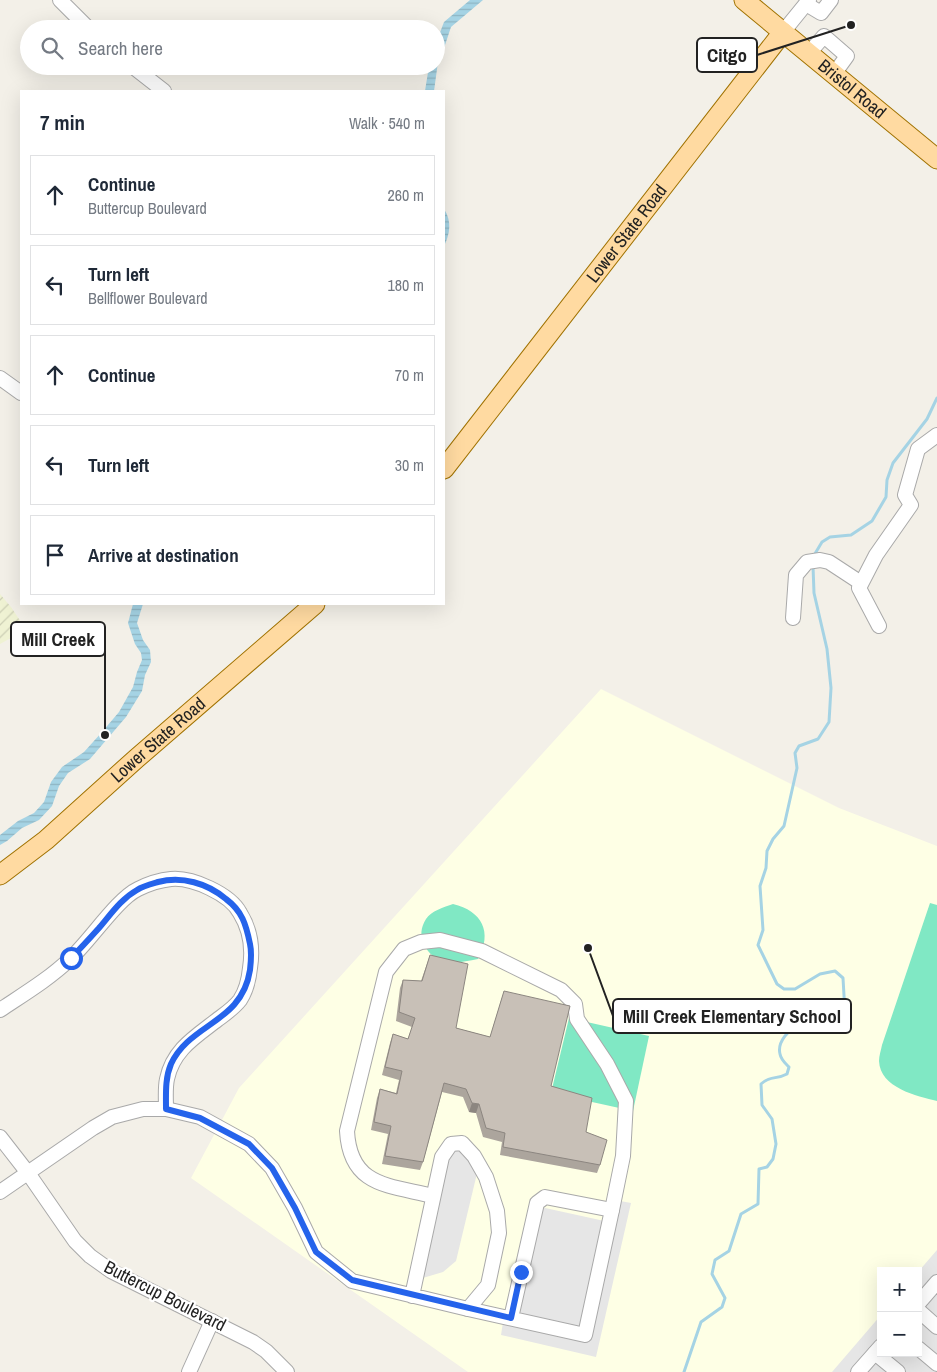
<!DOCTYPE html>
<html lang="en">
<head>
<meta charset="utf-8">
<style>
	:root { --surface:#fff; --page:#f2f2f3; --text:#1f2937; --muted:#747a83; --line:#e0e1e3 }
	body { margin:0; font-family:"Archivo Narrow",sans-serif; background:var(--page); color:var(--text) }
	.controls { position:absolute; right:15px; bottom:15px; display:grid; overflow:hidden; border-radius:0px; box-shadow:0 5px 20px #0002 }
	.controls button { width:45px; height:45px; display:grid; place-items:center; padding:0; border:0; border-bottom:1px solid var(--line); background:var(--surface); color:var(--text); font:25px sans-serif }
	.stop { position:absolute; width:15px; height:15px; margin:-11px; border:4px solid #2563eb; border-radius:50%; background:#fff }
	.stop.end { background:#2563eb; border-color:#fff; box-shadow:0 1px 5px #0008 }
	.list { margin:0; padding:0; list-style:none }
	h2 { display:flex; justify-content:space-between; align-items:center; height:65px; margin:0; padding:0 20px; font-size:21px }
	h2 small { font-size:16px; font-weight:400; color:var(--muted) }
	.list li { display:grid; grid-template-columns:32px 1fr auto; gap:15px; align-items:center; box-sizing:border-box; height:80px; margin:0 10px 10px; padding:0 10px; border:1px solid var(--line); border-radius:0px }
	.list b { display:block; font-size:19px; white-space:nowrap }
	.list p { margin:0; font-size:16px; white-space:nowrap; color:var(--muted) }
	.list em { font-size:16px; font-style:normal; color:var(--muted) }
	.icon { flex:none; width:28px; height:28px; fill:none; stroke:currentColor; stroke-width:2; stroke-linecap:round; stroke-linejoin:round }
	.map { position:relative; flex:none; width:937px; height:1372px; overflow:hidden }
	.search { position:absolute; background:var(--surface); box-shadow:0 5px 20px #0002; left:20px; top:20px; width:425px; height:55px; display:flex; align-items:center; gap:12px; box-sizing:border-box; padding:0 18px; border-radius:28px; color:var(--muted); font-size:19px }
	.panel { position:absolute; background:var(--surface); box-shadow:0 5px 20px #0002; left:20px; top:90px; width:425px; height:515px; border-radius:0px }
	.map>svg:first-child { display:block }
	.education { fill:#feffe5; fill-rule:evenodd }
	.farmland { fill:url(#farmland-furrows) }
	.pitch { fill:#80e8c4 }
	.parking { fill:#e6e6e6 }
	.water { fill:url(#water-rules) }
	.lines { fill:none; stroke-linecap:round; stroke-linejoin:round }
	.stream { stroke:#a5d3e4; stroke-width:3 }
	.minor-casing { stroke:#a9a9a9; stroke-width:16 }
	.major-casing { stroke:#a07200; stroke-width:21 }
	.minor { stroke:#fff; stroke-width:14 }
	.major { stroke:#ffdaa1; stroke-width:19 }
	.wall { fill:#aca59d }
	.shaded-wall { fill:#8c8680 }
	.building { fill:#c8c0b7; stroke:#8c8680 }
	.route { stroke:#2563eb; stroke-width:6 }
	.labels { text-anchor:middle; stroke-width:4.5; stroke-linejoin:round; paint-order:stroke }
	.street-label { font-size:18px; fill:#222; stroke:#fff }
	.leader { fill:none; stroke:#222; stroke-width:2 }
	.callout-dot { fill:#222; stroke:#fff; stroke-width:2 }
	.callout { fill:#fff; stroke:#222; stroke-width:2 }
	.callout-label { font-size:19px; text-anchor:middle; font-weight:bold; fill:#222 }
</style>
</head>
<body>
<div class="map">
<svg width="937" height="1372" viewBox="0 0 937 1372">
	<defs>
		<pattern id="farmland-furrows" width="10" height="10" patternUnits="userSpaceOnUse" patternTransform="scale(1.25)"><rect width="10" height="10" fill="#eff2d3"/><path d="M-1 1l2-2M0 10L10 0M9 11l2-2" fill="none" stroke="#cdcfb5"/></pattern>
		<pattern id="water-rules" width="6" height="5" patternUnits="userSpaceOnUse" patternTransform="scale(1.25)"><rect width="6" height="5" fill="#a5d3e4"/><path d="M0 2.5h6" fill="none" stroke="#8eb5c3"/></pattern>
	</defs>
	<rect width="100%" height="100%" fill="#f3f0e8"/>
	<path class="education" d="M601 689 839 808 937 846V1372H468L191 1178 239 1088ZM881 1271H918V1353H881Z"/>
	<path class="farmland" d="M0 594 11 607 29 634 9 639 0 644Z"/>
	<g class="pitch">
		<path d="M930 903 937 905V1101C917 1096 880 1088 879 1061 879 1056 881 1050 882 1045Z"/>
		<path d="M453 904C482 911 493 932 478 959 466 961 454 965 442 961 425 954 415 936 426 919 431 911 444 907 453 904Z"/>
		<path d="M569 1018 649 1036 633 1111 551 1093Z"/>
	</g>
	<g class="parking">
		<path d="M462 1143 479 1165 456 1261 443 1272 416 1280 442 1157Z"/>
		<path d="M615 1200 631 1203 596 1357 501 1335 504 1316 536 1206 609 1222Z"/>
		<path d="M937 1250V1372H832L881 1315V1353H918V1272Z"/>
	</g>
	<g class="water">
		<path d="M470 0H483L451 27 442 54 438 62 434 91H425L429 66H436V43L444 22Z"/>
		<path d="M444 209C452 221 450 234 444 246Z"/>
		<path d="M133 604H143L137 623 143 640 150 650 151 662 145 675 142 691 126 717 90 759 68 773 59 786 52 806 39 820 22 828 7 841 0 845V835L18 821 34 813 44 802 51 782 62 767 84 752 102 732 119 712 133 687 137 672 142 660 141 653 135 644 128 623Z"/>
	</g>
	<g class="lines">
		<g class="stream">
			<path d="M813 557 822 542 830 537 851 535 872 521 886 497 887 480 893 463 927 419 937 398"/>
			<path d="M684 1372 701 1322 722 1307 725 1298 712 1274 715 1260 729 1251 741 1214 758 1204 759 1169 767 1167 773 1159 776 1144 772 1119 762 1105 761 1084C771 1075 776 1080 787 1074L789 1067C786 1064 781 1060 780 1054 777 1042 789 1028 801 1025 815 1022 828 1027 841 1022L845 1013 843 978 835 971 820 974 795 989H784L777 984 758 945 763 930 760 886 766 868 767 851 773 839 784 826 797 768 795 753 799 746 818 739 829 722 831 688 827 649 814 593 813 566"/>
		</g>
		<g class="minor-casing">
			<g id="minor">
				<path d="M60 0 89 29"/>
				<path d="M806 4 821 13 831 0"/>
				<path d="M783 32 809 0"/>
				<path d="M809 53 824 36 847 56 834 74"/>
				<path d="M132 66 164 91"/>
				<path d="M0 378 21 393"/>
				<path d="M793 618 796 575 807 562 820 560 829 562 861 583"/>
				<path d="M879 626 859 588 876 555 911 505 905 495 918 449 937 435"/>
				<path d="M0 1010C24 994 49 979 70 959 90 941 117 899 138 889 148 884 161 880 171 879 192 877 230 894 240 913 250 929 253 949 250 968 249 978 246 991 240 1000 234 1008 225 1014 217 1020 195 1037 173 1050 167 1079 165 1088 166 1099 166 1109"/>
				<path d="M0 1137 28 1173 75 1241 90 1256 111 1271 253 1342 266 1351 287 1372"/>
				<path d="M0 1192 93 1128 112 1117 143 1109H166L200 1117 249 1144 272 1168 295 1208 316 1252 352 1281 468 1309 488 1285 499 1233 497 1211 486 1177 474 1156 462 1143 451 1144 442 1157 412 1296"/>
				<path d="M433 1196C389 1185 350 1187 347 1131L386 972 404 949 421 942 440 940 482 951 561 990 575 1004 577 1019 607 1064 626 1101 623 1156 612 1210"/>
				<path d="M918 1304 937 1282"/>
				<path d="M468 1309 585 1335 612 1210 545 1197 537 1203 511 1318"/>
				<path d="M918 1310 937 1327"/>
				<path d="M918 1348 937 1364"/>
				<path d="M875 1353 898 1372"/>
				<path d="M189 1372 212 1321"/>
				<path d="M858 1372 881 1346"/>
			</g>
		</g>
		<g class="major-casing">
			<g id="major">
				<path id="s1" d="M744 0 937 159"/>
				<path id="s2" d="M444 469 783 32"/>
				<path id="s3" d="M0 875 46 840 137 758 315 604"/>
			</g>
		</g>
		<use href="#minor" class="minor"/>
		<use href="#major" class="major"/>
	</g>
	<path class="wall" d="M430 955 456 1028 490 1037 504 991 551 1086 586 1132 600 1165 597 1173 500 1155 502 1142 483 1137 476 1113 469 1112 463 1097 442 1092 423 1162 420 1170 382 1164 388 1134 371 1130 377 1098 380 1089 396 1093 399 1080 382 1075 390 1043 393 1034 408 1039 412 1027 396 1021 400 988 403 980 421 981Z"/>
	<path class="shaded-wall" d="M472 1103 479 1104 476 1113 469 1112Z"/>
	<path class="building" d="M430 955 468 964 456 1028 490 1037 504 991 570 1006 551 1086 592 1098 586 1132 607 1140 600 1165 503 1147 505 1133 486 1128 479 1104 472 1103 466 1089 444 1083 423 1162 385 1156 391 1126 374 1122 380 1089 397 1094 402 1071 385 1067 393 1034 408 1039 415 1018 399 1012 403 980 422 981Z"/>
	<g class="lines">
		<path class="route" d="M71 958C81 948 90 938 99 928 111 914 121 899 137 890 143 886 151 884 158 882 182 876 207 883 226 899 242 911 246 924 250 944 252 953 251 961 250 970 242 1023 190 1023 171 1064 165 1078 166 1093 166 1109L200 1118 249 1144 272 1168 295 1208 316 1252 352 1280 511 1318 521 1272"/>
	</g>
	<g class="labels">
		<g class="street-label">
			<text dy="6" stroke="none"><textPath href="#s1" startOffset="140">Bristol Road</textPath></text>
			<text dy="6" stroke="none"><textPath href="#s2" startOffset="298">Lower State Road</textPath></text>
			<text dy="6" stroke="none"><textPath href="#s3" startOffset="208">Lower State Road</textPath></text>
			<text transform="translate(165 1296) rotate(27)" y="6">Buttercup Boulevard</text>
		</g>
	</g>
	<path class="leader" d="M851 25L757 55M105 735L105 639M588 948L613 1016"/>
	<g class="callout-dot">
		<circle cx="851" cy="25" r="5"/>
		<circle cx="105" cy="735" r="5"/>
		<circle cx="588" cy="948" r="5"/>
	</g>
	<g class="callout">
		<rect x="697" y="38" width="60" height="34" rx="5"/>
		<rect x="11" y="622" width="94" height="34" rx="5"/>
		<rect x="613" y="999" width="238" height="34" rx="5"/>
	</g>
	<g class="callout-label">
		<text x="727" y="62">Citgo</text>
		<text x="58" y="646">Mill Creek</text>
		<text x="732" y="1023">Mill Creek Elementary School</text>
	</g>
</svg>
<div class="controls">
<button>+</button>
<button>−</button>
</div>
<div class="stop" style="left:71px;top:958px"></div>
<div class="stop end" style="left:521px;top:1272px"></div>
<div class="search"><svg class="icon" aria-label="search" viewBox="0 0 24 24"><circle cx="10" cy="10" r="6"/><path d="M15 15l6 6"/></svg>Search here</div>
<section class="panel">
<h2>7 min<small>Walk · 540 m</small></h2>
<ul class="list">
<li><svg class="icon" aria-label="ahead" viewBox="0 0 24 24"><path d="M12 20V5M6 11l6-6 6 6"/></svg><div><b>Continue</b><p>Buttercup Boulevard</p></div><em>260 m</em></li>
<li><svg class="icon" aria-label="left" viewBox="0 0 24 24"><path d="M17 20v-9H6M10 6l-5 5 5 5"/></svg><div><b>Turn left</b><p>Bellflower Boulevard</p></div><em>180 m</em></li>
<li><svg class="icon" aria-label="ahead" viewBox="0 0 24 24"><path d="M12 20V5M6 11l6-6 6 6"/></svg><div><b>Continue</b></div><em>70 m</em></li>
<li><svg class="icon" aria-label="left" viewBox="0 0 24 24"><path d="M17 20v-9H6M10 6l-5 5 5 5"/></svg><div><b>Turn left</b></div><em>30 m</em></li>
<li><svg class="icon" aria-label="arrive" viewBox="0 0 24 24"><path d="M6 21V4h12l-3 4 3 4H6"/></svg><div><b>Arrive at destination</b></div></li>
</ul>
</section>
</div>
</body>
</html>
